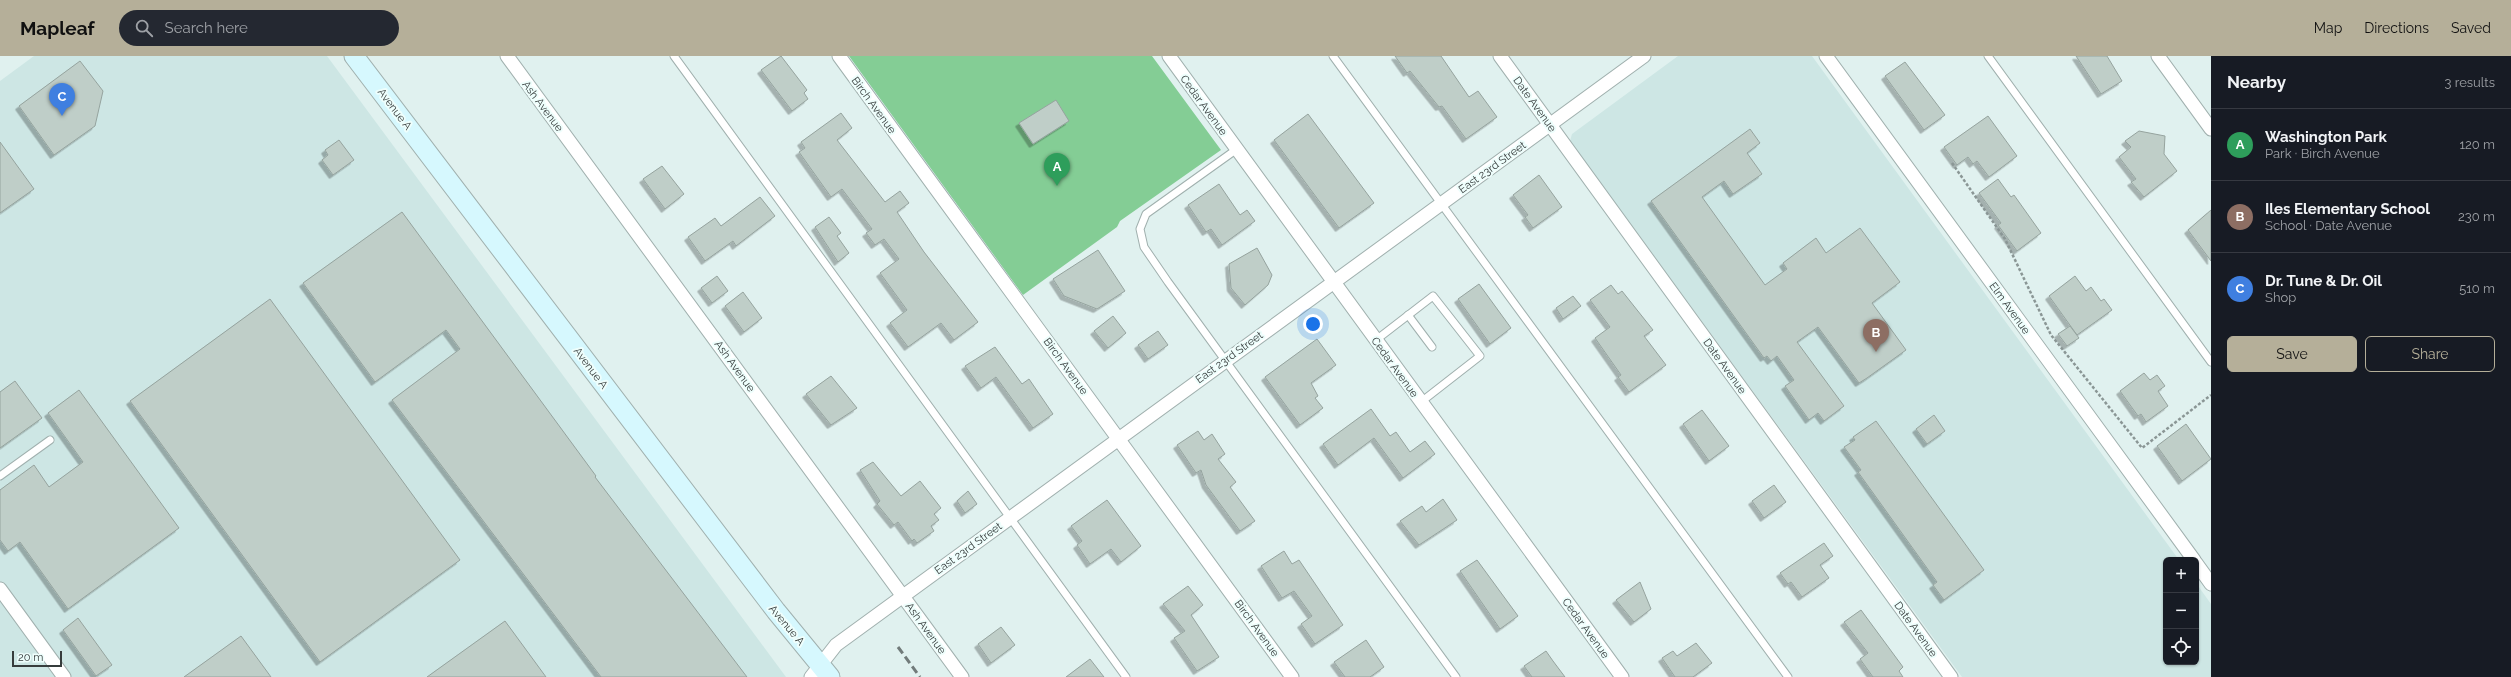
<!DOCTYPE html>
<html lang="en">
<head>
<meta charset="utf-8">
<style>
	:root { --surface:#171b24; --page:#242831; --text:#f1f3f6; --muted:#9ea1a6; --line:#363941; --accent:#b5af99 }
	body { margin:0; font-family:Raleway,sans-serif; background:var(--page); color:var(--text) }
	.controls { position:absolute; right:12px; bottom:12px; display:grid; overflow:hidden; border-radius:6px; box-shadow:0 1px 3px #0004 }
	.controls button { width:36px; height:36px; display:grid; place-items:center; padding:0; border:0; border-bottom:1px solid var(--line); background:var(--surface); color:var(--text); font:20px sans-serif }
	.scale { position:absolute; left:12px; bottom:10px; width:50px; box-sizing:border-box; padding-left:4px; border:2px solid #363c3c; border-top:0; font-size:11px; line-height:14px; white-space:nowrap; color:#363c3c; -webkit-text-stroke:3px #eefefc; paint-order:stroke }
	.you { position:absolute; left:1313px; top:268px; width:14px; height:14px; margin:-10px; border:3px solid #fff; border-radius:50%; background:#1a73e8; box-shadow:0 0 0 6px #1a73e833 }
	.badge { display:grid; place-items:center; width:26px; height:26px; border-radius:50%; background:var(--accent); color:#fff; font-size:13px; font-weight:700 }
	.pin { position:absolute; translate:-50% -33px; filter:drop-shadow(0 1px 2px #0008) }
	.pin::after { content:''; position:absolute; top:21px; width:14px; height:12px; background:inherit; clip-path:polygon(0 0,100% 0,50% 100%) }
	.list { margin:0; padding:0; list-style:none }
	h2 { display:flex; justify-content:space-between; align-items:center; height:52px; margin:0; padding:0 16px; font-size:17px }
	h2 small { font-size:13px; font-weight:400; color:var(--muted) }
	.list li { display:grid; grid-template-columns:26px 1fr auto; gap:12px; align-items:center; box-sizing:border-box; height:72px; padding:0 16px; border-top:1px solid var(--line) }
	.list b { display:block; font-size:15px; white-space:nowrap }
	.list p { margin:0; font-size:13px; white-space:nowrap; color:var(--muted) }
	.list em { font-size:13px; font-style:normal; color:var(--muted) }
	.actions { display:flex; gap:8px; padding:12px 16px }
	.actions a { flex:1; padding:9px 0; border:1px solid var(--accent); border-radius:6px; text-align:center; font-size:14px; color:var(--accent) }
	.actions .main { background:var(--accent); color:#111 }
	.icon { flex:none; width:22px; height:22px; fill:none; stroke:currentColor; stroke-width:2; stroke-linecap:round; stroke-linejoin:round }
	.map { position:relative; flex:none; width:2211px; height:621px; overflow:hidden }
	header { display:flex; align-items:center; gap:24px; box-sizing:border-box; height:56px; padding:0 20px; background:var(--accent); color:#111 }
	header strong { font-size:19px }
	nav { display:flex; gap:22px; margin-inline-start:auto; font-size:14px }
	.search { width:280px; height:36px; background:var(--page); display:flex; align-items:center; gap:10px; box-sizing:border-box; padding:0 14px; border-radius:22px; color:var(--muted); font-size:15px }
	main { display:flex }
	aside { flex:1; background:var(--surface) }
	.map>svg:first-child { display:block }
	.built { fill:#cde6e4 }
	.green { fill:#84cd95 }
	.building { fill:#bfcec8; stroke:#95a39e; filter:url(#shadow) }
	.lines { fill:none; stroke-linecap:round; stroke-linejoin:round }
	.lane-casing { stroke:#a0b0ae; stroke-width:9 }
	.street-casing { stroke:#a0b0ae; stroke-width:15 }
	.secondary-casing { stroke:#a0b0ae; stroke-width:21 }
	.path { stroke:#8a9695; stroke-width:2.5; stroke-dasharray:3 2; stroke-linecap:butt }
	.lane { stroke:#fff; stroke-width:7 }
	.street { stroke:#fff; stroke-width:13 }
	.secondary { stroke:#d6f8fe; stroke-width:19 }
	.rail { stroke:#717b7a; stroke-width:3; stroke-dasharray:8 4; stroke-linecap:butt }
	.labels { text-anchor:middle; stroke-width:4; stroke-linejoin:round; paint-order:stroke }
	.street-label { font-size:11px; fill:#363c3c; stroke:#eefefc }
</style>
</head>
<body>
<header>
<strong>Mapleaf</strong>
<div class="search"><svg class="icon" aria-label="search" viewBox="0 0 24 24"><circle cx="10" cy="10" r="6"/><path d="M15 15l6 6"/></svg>Search here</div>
<nav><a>Map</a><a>Directions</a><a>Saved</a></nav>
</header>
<main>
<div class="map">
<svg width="2211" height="621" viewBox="0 0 2211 621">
	<defs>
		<filter id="shadow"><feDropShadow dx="-3.5" dy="3.5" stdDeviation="0" flood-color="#0004"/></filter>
	</defs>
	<rect width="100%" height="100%" fill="#e0f1ef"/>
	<g class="built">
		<path d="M34 0H327L786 621H0V25Z"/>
		<path d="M1678 0H1812L2179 504H2166V606H2196V527L2211 548V621H1962L1570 85 1572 78Z"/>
	</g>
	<path class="green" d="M849 0H1152L1221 94 1120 165 1117 171 1023 239Z"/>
	<g class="building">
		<path d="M781 0 807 34 804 37 808 43 792 55 761 14Z"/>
		<path d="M1395 0H1441L1469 41 1478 35 1497 61 1466 83 1442 50 1439 51 1410 15 1407 17Z"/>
		<path d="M2076 0H2107L2122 25 2101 38Z"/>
		<path d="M80 5 103 35 95 70 54 99 19 50Z"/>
		<path d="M1905 6 1945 59 1924 74 1885 20Z"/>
		<path d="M1056 44 1069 65 1033 88 1019 67Z"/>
		<path d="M841 57 852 72 837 84 885 146 900 135 909 147 897 156 924 196 978 266 954 284 941 267 908 291 890 267 907 254 880 217 899 203 884 183 875 189 866 177 872 173 842 133 831 141 799 96 805 92 801 86Z"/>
		<path d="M1308 58 1374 147 1339 172 1274 84Z"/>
		<path d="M1988 60 2017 100 1989 121 1977 105 1973 108 1968 101 1957 109 1944 91Z"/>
		<path d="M1750 73 1760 87 1747 97 1762 118 1733 138 1724 125 1702 141 1765 229 1787 213 1783 207 1816 182 1826 197 1860 172 1900 226 1872 247 1906 294 1867 322 1859 327 1818 271 1797 286 1844 350 1824 365 1818 357 1809 364 1785 330 1794 324 1777 300 1771 305 1767 300 1764 302 1651 145Z"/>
		<path d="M2139 75 2165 80 2164 98 2177 115 2144 141 2131 126 2136 123 2119 101 2131 91 2125 85Z"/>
		<path d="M339 84 354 104 333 119 322 104 328 99 325 94Z"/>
		<path d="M0 86 34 133 0 157Z"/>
		<path d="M662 110 684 138 665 153 643 123Z"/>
		<path d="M1539 119 1562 151 1533 172 1525 161 1528 159 1513 139Z"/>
		<path d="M1998 123 2011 141 2014 139 2041 177 2017 195 1998 169 2001 167 1979 137Z"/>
		<path d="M1219 128 1240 159 1247 154 1255 165 1222 189 1211 173 1206 176 1188 149Z"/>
		<path d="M760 141 775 160 736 190 733 185 705 205 688 181 715 162 721 170Z"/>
		<path d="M2211 154V205L2188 174Z"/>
		<path d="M402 156 596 420 595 421 747 621H601L392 344 460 293 446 274 375 326 303 227Z"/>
		<path d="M829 161 841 177 837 180 849 197 838 206 815 171Z"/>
		<path d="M1257 192 1272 219 1268 229 1245 249 1231 232 1229 208Z"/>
		<path d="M1098 194 1125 235 1097 253 1064 240 1053 223Z"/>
		<path d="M717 220 728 235 712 247 701 232Z"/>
		<path d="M2075 220 2086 235 2091 231 2101 245 2104 243 2112 254 2077 279 2049 240Z"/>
		<path d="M1479 228 1511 272 1490 288 1458 243Z"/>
		<path d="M1611 229 1618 238 1622 235 1653 274 1644 280 1666 309 1629 336 1618 321 1621 319 1595 282 1610 271 1590 244Z"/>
		<path d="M743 236 762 262 744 276 725 250Z"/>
		<path d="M1573 240 1581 250 1563 263 1556 252Z"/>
		<path d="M270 243 460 504 320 606 130 345Z"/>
		<path d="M1113 260 1126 277 1108 292 1094 275Z"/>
		<path d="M2070 270 2079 282 2067 290 2058 278Z"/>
		<path d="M1158 275 1168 289 1148 303 1138 289Z"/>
		<path d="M1317 283 1336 309 1311 327 1318 340 1315 342 1323 352 1300 369 1265 321Z"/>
		<path d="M995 291 1022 328 1029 323 1053 358 1033 372 996 321 981 332 965 310Z"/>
		<path d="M2144 317 2150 324 2157 319 2165 330 2158 335 2168 350 2146 366 2141 358 2138 360 2120 335Z"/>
		<path d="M831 320 857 352 831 369 806 338Z"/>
		<path d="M15 325 42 362 0 392V336Z"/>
		<path d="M79 334 179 472 68 553 20 486 8 495 0 484V434L34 409 49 431 83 406 48 357Z"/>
		<path d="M1371 353 1390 380 1396 376 1410 396 1425 385 1435 398 1403 422 1374 382 1338 409 1323 388Z"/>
		<path d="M1702 354 1729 390 1709 405 1683 368Z"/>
		<path d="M1934 359 1945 375 1927 388 1916 373Z"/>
		<path d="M1876 365 1984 514 1944 544 1933 529 1937 526 1858 416 1861 414 1844 391 1855 384 1853 381Z"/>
		<path d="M2186 368 2211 403 2182 425 2157 390Z"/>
		<path d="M1198 375 1204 384 1212 378 1225 398 1218 403 1236 426 1230 431 1255 465 1240 475 1206 429 1201 414 1196 417 1177 389Z"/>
		<path d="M873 406 901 440 920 425 941 452 934 458 939 464 931 470 934 475 917 487 914 483 912 485 898 466 894 469 877 448 880 445 860 414Z"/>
		<path d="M1774 429 1786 446 1764 462 1752 445Z"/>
		<path d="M968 435 977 448 965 457 957 445Z"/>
		<path d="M1443 443 1457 464 1419 489 1400 465 1422 450 1426 456Z"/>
		<path d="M1107 444 1141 490 1121 506 1111 493 1090 508 1077 489 1082 485 1071 470Z"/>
		<path d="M1824 487 1833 500 1820 509 1829 522 1802 541 1791 526 1788 528 1780 517Z"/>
		<path d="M1284 495 1292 508 1299 504 1343 569 1315 588 1301 568 1312 560 1294 535 1282 542 1261 510Z"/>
		<path d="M1477 504 1518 560 1500 573 1460 515Z"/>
		<path d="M1640 526 1651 553 1634 566 1616 544Z"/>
		<path d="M1188 530 1203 549 1191 559 1219 601 1197 615 1174 582 1185 575 1163 548Z"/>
		<path d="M1861 554 1903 611 1899 615 1903 621H1873L1860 603 1868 597 1844 566Z"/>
		<path d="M78 562 112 609 96 620 63 574Z"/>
		<path d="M505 565 546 621H427Z"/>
		<path d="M1001 571 1015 589 991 607 978 588Z"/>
		<path d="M241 580 271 621H184Z"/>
		<path d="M1366 584 1384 611 1370 621H1345L1334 606Z"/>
		<path d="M1696 587 1712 607 1693 621H1675L1662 602 1673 595 1677 600Z"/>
		<path d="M1546 595 1553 605 1565 621H1532L1524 610Z"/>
		<path d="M1090 603 1104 621H1066Z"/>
	</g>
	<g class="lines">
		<g class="lane-casing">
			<g id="lane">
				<path d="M674 0 1126 621"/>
				<path d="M1333 0 1788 621"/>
				<path d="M1988 0 2211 306"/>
				<path d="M1237 93 1146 158 1140 173 1144 191 1168 226 1456 621"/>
				<path d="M1408 259 1432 291"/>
				<path d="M1376 284 1433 240 1480 300 1421 346"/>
				<path d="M0 420 50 384"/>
			</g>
		</g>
		<g class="street-casing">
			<g id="street">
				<path d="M507 0 962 621"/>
				<path d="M839 0 1292 621"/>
				<path d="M1169 0 1622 621"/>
				<path d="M1500 0 1951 621"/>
				<path d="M1826 0 2194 504"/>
				<path d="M2158 0 2211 73"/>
				<path d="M2196 507 2211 528"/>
				<path d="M0 533 64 621"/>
				<path d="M811 621 836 589 1644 0"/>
			</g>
		</g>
		<g class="secondary-casing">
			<path id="secondary" d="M354 0 776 555 830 621"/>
		</g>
		<path class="path" d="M1952 107 2005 183 2051 279 2142 392 2211 339"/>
		<use href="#lane" class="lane"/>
		<use href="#street" class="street"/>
		<use href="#secondary" class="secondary"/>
		<path class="rail" d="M898 591 920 621"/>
	</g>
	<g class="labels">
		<g class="street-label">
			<text transform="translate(1535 48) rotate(54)" y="4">Date Avenue</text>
			<text transform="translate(874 49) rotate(54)" y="4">Birch Avenue</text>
			<text transform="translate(1204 49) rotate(54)" y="4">Cedar Avenue</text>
			<text transform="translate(543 50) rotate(53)" y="4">Ash Avenue</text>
			<text transform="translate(395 53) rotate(53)" y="4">Avenue A</text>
			<text transform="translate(1492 111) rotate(-36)" y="4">East 23rd Street</text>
			<text transform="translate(2010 252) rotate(54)" y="4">Elm Avenue</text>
			<text transform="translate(1229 301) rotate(-36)" y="4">East 23rd Street</text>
			<text transform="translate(735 310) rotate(54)" y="4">Ash Avenue</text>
			<text transform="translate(1066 310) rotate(54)" y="4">Birch Avenue</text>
			<text transform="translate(1725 310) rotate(54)" y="4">Date Avenue</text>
			<text transform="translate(1395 311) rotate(54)" y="4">Cedar Avenue</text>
			<text transform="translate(591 312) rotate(53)" y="4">Avenue A</text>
			<text transform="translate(968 492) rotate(-36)" y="4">East 23rd Street</text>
			<text transform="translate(787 569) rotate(50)" y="4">Avenue A</text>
			<text transform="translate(926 572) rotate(54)" y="4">Ash Avenue</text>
			<text transform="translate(1257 572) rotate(54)" y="4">Birch Avenue</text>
			<text transform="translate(1586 572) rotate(54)" y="4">Cedar Avenue</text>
			<text transform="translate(1916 573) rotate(54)" y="4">Date Avenue</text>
		</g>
	</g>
</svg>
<div class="controls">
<button>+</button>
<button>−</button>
<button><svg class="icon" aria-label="locate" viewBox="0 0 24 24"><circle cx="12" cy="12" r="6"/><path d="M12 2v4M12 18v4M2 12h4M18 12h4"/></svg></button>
</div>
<div class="scale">20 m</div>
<div class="you"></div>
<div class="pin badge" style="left:1057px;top:130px;background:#2e9e5b">A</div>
<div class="pin badge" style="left:1876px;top:296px;background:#8d6e63">B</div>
<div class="pin badge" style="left:62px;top:60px;background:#3f7fe0">C</div>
</div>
<aside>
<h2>Nearby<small>3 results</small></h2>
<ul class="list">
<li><span class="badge" style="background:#2e9e5b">A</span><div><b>Washington Park</b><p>Park · Birch Avenue</p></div><em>120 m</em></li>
<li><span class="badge" style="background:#8d6e63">B</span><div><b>Iles Elementary School</b><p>School · Date Avenue</p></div><em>230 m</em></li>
<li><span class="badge" style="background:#3f7fe0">C</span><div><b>Dr. Tune &amp; Dr. Oil</b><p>Shop</p></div><em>510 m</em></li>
</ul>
<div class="actions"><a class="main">Save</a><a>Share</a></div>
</aside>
</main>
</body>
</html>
